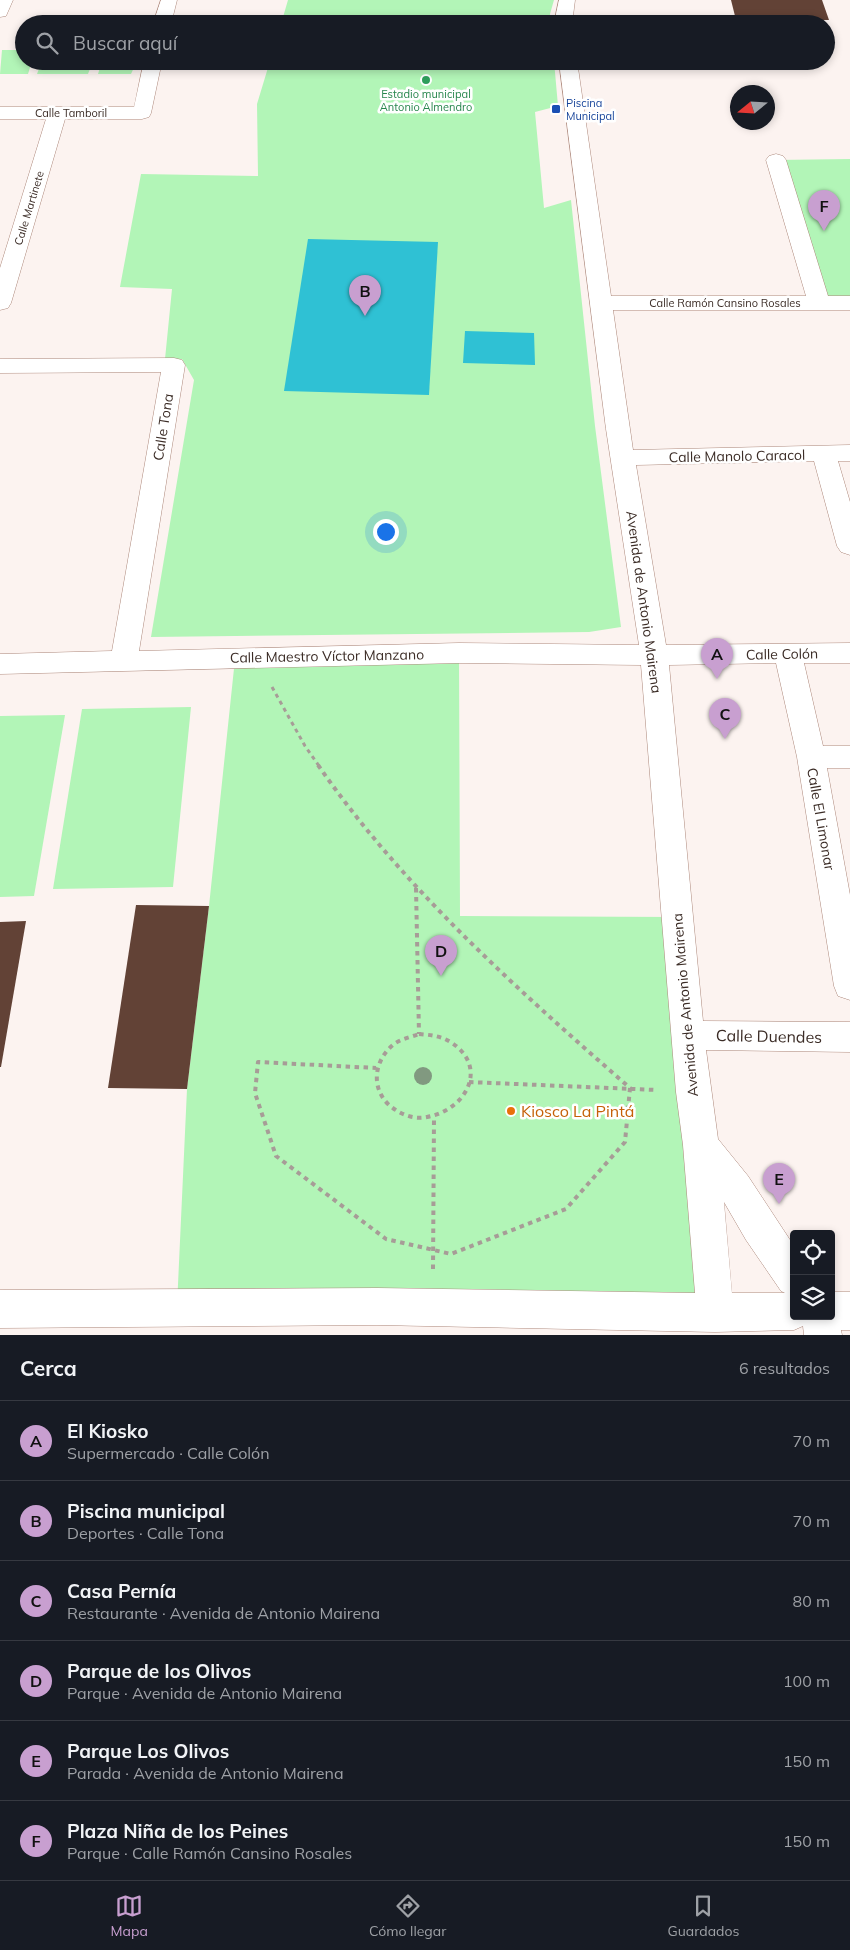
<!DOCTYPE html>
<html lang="es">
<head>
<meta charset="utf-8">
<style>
	:root { --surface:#171b24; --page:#242831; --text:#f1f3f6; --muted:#9ea1a6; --line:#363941; --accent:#c89fd0 }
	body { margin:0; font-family:Mulish,sans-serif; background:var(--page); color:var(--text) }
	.controls { position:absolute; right:15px; bottom:15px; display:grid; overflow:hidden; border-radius:5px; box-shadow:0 2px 8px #0003 }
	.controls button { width:45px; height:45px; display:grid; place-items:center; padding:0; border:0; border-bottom:1px solid var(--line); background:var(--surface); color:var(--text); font:25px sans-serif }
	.compass { position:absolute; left:730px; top:85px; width:45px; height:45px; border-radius:50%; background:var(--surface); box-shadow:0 2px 8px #0003; rotate:252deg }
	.you { position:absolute; left:385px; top:531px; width:18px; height:18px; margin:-12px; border:4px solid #fff; border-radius:50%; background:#1a73e8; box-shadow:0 0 0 8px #1a73e833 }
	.badge { display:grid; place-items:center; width:32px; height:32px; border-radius:50%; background:var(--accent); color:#111; font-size:16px; font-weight:700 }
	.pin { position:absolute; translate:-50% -41px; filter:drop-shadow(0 1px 2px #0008) }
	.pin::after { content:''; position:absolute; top:26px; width:18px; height:15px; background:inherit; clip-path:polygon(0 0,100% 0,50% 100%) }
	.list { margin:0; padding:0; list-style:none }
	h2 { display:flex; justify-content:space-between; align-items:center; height:65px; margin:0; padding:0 20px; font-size:21px }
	h2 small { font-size:16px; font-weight:400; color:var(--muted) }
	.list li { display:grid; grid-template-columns:32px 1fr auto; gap:15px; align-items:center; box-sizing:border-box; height:80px; padding:0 20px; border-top:1px solid var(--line) }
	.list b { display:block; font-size:19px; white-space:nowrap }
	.list p { margin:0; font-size:16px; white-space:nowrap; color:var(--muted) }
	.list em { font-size:16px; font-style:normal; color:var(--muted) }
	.icon { flex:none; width:28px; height:28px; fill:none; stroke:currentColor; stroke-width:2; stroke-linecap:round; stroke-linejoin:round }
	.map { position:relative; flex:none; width:850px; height:1335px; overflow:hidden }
	.search { position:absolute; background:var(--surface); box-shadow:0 2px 8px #0003; left:15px; right:15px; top:15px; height:55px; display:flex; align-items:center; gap:12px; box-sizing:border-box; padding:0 18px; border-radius:28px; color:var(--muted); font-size:19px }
	.sheet { height:545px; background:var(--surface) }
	nav { display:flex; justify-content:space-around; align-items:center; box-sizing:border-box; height:70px; border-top:1px solid var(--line); background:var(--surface); font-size:14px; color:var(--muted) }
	nav a { display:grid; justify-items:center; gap:2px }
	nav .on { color:var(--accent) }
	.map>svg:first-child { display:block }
	.green { fill:#b2f5b7 }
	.water { fill:#2fc1d4 }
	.building { fill:#624236 }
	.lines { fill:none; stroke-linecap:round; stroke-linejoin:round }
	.minor-casing { stroke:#ad887b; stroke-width:1 }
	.path-far1 { stroke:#a79c97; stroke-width:3; stroke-dasharray:4 4; stroke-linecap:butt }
	.path { stroke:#a79c97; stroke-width:4; stroke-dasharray:4.5 4.5; stroke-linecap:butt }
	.minor { fill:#fff; fill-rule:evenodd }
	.tree { fill:#819980 }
	.leisure-dot { fill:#2e9e5b; stroke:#fff; stroke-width:2 }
	.transit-dot { fill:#1a4fb4; stroke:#fff; stroke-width:2 }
	.food-dot { fill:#e8710a; stroke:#fff; stroke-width:2 }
	.labels { text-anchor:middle; stroke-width:5; stroke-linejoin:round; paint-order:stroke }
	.far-leisure-label { font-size:11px; fill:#27864d; stroke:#fff }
	.far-transit-label { font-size:11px; fill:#164399; stroke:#fff; text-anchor:start }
	.far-street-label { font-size:11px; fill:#3b2c26; stroke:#fff }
	.street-label { font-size:14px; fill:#3b2c26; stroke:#fff }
	.near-street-label { font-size:16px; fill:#3b2c26; stroke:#fff }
	.near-food-label { font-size:16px; fill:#c56008; stroke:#fff; text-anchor:start }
</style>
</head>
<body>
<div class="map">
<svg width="850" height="1335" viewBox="0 0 850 1335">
	<rect width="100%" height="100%" fill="#fcf3f0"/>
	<g class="green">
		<path d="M288 0H554L550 14 551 24H281Z"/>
		<path d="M2 50H24V61H32L28 74H0Z"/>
		<path d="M42 61H93L88 74H37Z"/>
		<path d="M102 61H137L131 74H98Z"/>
		<path d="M270 61H554L558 106 535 112 544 208 571 200 595 426 621 627 589 632 151 637 194 380 182 359H165L172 289 120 287 141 174 258 176 257 104Z"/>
		<path d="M850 159V303H819L776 160Z"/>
		<path d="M459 653 460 916 677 917 715 1313 177 1306 187 1089 209 906 235 659Z"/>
		<path d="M191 707 173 887 53 889 82 709Z"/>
		<path d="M65 715 34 896 0 897V716Z"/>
	</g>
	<g class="water">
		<path d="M308 239 438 242 429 395 284 391Z"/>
		<path d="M465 331 534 333 535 365 463 363Z"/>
	</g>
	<g class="building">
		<path d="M731 0H822L829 20H736Z"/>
		<path d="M136 905 209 906 187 1089 108 1088Z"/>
		<path d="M26 921 1 1067H0V922Z"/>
	</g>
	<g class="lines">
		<g class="minor-casing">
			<g id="minor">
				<path d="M0 0H13L6 16 0 17Z"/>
				<path d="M161 0H177L171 24H153Z"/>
				<path d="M559 0H575L572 24H554Z"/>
				<path d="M144 61H162L151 113 149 117 142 119H65L11 303 8 308 0 310V268L46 119H0V107H134Z"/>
				<path d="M559 61H577L611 296H806L766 160 769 156 776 154 783 156 786 160 828 296H850V310H613L633 450 850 445V461H838L850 502V555L841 552 837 546 814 461 636 465 666 645 850 643V663H804L823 746H850V768H827L850 895V1000L838 996 834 986 797 757 776 663 669 665 703 1021 850 1022V1052L706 1050 718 1139 748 1176 794 1246V1316H831V1292H850V1330H841L842 1335H804L803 1326 794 1330 715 1332 377 1325 0 1328V1290L377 1288 695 1293 683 1145 676 1092 641 665 459 663 0 674V654L112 651 161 372 0 373V359L174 358 182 360 185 365 139 651 459 643 639 645 606 429ZM724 1202 746 1240 781 1291 785 1293H732Z"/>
			</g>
		</g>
		<path class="path-far1" d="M272 687 305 746 319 766"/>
		<g class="path">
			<path d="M318 765C404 889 517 989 630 1088L625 1142 566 1209 451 1254 386 1239 276 1156 255 1093 258 1062 376 1068"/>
			<path d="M416 888 419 1034"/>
			<path d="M419 1034C431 1035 442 1036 452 1043 489 1068 466 1110 427 1117 413 1120 399 1114 388 1104 370 1086 375 1059 394 1044 401 1039 411 1037 419 1034Z"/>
			<path d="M469 1082 657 1090"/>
			<path d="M433 1269 434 1117"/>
		</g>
		<use href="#minor" class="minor"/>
	</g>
	<circle class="tree" cx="423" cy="1076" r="9"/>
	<circle class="leisure-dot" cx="426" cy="80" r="5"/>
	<rect class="transit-dot" x="551" y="104" width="10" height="10" rx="2.5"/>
	<circle class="food-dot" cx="511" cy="1111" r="5"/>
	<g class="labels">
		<g class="far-leisure-label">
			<text x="426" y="98">Estadio municipal<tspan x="426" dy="13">Antonio Almendro</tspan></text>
		</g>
		<g class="far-transit-label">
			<text x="566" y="107">Piscina<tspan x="566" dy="13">Municipal</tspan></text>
		</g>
		<g class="far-street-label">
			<text x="71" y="117">Calle Tamboril</text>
			<text transform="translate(29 208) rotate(-73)" y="4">Calle Martinete</text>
			<text x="725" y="307">Calle Ramón Cansino Rosales</text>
		</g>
		<g class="street-label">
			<text transform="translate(163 427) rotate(-81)" y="5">Calle Tona</text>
			<text transform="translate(737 456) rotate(-1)" y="5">Calle Manolo Caracol</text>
			<text transform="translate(644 602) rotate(82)" y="5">Avenida de Antonio Mairena</text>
			<text transform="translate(782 654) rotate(-1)" y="5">Calle Colón</text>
			<text transform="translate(327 656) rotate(-1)" y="5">Calle Maestro Víctor Manzano</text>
			<text transform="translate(821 819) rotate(80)" y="5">Calle El Limonar</text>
			<text transform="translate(685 1005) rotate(-95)" y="5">Avenida de Antonio Mairena</text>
		</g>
		<g class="near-street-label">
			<text transform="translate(769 1036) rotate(1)" y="6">Calle Duendes</text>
		</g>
		<g class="near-food-label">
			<text x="521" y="1117">Kiosco La Pintá</text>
		</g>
	</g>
</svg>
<div class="controls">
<button><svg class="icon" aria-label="locate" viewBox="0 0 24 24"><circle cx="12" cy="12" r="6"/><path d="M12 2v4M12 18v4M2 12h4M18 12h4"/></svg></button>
<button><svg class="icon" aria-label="layers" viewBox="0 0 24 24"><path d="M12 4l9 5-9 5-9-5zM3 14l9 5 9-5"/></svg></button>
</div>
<svg class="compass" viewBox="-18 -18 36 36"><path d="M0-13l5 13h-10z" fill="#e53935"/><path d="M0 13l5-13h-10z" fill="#9ea1a6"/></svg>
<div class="you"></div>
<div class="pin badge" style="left:717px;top:679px">A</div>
<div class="pin badge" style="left:365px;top:316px">B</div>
<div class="pin badge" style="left:725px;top:739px">C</div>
<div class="pin badge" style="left:441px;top:976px">D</div>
<div class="pin badge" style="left:779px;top:1204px">E</div>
<div class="pin badge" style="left:824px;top:231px">F</div>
<div class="search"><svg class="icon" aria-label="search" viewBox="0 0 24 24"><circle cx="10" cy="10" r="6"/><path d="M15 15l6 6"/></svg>Buscar aquí</div>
</div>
<section class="sheet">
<h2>Cerca<small>6 resultados</small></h2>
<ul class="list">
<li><span class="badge">A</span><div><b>El Kiosko</b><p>Supermercado · Calle Colón</p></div><em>70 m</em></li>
<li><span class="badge">B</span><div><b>Piscina municipal</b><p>Deportes · Calle Tona</p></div><em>70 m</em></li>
<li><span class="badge">C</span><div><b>Casa Pernía</b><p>Restaurante · Avenida de Antonio Mairena</p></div><em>80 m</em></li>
<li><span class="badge">D</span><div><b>Parque de los Olivos</b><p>Parque · Avenida de Antonio Mairena</p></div><em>100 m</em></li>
<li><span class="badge">E</span><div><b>Parque Los Olivos</b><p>Parada · Avenida de Antonio Mairena</p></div><em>150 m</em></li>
<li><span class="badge">F</span><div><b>Plaza Niña de los Peines</b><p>Parque · Calle Ramón Cansino Rosales</p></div><em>150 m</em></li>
</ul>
</section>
<nav>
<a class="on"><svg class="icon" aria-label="map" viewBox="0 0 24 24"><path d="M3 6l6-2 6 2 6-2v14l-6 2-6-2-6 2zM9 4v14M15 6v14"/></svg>Mapa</a>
<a><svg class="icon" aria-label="directions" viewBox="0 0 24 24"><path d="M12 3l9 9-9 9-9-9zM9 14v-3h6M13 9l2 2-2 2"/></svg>Cómo llegar</a>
<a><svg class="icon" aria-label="saved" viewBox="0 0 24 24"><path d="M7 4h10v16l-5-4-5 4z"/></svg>Guardados</a>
</nav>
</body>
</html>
